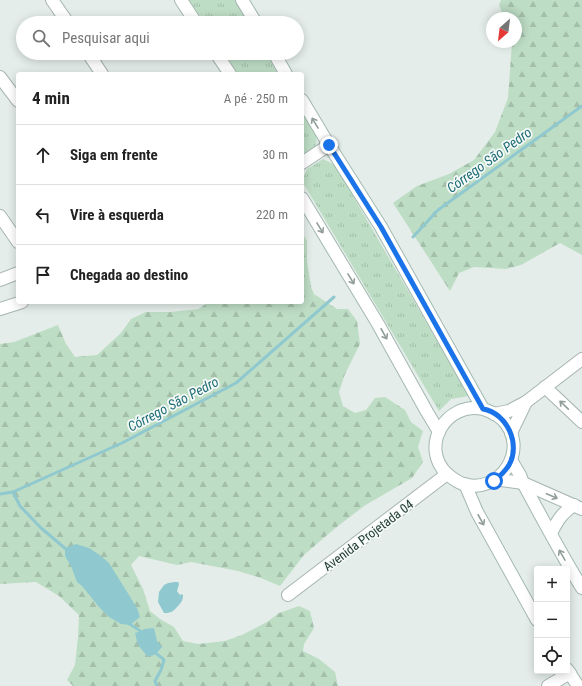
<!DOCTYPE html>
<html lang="pt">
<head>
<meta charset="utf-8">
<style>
	:root { --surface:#fff; --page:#f2f2f2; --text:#222; --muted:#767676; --line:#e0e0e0 }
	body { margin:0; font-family:"Roboto Condensed",sans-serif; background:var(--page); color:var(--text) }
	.controls { position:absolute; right:12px; bottom:12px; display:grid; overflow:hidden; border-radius:4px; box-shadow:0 2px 10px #0003 }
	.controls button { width:36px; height:36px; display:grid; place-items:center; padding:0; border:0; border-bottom:1px solid var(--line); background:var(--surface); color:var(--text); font:20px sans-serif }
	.compass { position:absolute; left:486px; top:12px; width:36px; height:36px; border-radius:50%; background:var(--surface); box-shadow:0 2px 10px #0003; rotate:208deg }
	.stop { position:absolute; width:12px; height:12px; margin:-9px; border:3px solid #1a73e8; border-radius:50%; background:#fff }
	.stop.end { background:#1a73e8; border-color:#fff; box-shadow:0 1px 4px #0008 }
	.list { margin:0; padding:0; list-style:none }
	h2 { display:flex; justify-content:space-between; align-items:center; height:52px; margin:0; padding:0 16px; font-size:17px }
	h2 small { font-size:13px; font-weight:400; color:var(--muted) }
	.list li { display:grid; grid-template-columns:26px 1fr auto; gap:12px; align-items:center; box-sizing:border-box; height:60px; padding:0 16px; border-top:1px solid var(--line) }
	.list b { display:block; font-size:15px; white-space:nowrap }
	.list em { font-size:13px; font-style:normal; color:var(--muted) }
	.icon { flex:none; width:22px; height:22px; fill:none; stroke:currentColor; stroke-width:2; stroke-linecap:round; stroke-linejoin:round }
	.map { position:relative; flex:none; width:582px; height:686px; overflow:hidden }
	.search { position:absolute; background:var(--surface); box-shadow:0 2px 10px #0003; left:16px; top:16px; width:288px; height:44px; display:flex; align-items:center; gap:10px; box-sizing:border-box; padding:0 14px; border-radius:22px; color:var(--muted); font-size:15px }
	.panel { position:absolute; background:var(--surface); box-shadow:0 2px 10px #0003; left:16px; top:72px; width:288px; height:232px; border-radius:4px }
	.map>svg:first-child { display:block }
	.grass { fill:url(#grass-tufts) }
	.forest { fill:url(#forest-firs) }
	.water { fill:#8fc9cf }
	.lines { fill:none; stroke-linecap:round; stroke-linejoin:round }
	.stream { stroke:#8fc9cf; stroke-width:3 }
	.street-casing { stroke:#a7b5b0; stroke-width:14 }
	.secondary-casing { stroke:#a3b8b0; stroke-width:14 }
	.street { stroke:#fff; stroke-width:12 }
	.secondary { stroke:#fff; stroke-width:12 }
	.oneway { stroke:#929e9a }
	.route { stroke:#1a73e8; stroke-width:5 }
	.labels { text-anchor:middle; stroke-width:3.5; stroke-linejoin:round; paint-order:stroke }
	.street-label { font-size:13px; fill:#243e36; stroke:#f5faf7 }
	.water-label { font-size:14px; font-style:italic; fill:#206e78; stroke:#f5faf7 }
</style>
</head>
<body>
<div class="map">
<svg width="582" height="686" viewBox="0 0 582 686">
	<defs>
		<pattern id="grass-tufts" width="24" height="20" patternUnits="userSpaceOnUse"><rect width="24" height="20" fill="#beddc5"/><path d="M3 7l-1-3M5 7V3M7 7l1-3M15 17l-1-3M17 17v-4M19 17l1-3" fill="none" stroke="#a3bfaa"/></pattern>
		<pattern id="forest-firs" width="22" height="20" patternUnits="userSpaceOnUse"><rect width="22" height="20" fill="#beddc5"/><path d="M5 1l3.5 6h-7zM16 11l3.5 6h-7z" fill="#a3bfaa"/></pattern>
	</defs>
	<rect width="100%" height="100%" fill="#e4ede9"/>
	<g class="grass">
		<path d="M189 0H235L249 23H205Z"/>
		<path d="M225 53H268L281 74H238Z"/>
		<path d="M302 108 317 135 316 145 308 153H302Z"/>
		<path d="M323 159 335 165 469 396 451 399 439 411 302 181 307 169Z"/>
	</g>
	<g class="forest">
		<path d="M501 0H582V255L560 243 521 265 506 269 474 267 459 273 450 291 393 203 417 186 449 174 474 160 495 132 508 98 512 42H516V18H504L499 5Z"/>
		<path d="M302 233 307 241V261L311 287 314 294 337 309H348L357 321 360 344 345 374 339 392 343 406 355 413 366 410 375 398 385 397 405 410 411 422 423 431 418 447 423 462 412 478 364 506 333 530 304 555 280 586 261 578 238 571 191 562 177 565 139 556 131 565 143 589 150 611 160 619 174 627 183 641 198 644 225 641 242 635 267 622 279 613 299 606 310 611 314 628 304 644 303 651 319 659 335 672 338 686H73L67 680 75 665 78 637 79 615 59 596 36 582 0 584V344L14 342 58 325 66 344 75 357 97 355 121 333 131 319 146 312H170L198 309 209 302H302Z"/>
	</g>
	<g class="water">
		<path d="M76 544 89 548 101 556 109 563 137 608 140 617 130 625 121 624 109 617 99 607 82 586 77 582 71 566 65 556V548Z"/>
		<path d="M175 582H178L179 584 177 591 180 595 182 594 183 595C183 600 182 601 179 605 173 611 173 613 164 613L158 602 159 592 164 585 168 583Z"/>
		<path d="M154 628 157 641 162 647 156 654 148 657 138 645 135 633 141 631 144 629Z"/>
	</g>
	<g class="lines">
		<g class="stream">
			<path d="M413 237 438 210 582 106"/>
			<path d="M13 492 20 506 40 527 67 550"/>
			<path d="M0 494 13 492 122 443 236 383 334 297"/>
			<path d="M127 622C132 627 139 628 143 634"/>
			<path d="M154 651C156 655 161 656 164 660L161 670 155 681 157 686"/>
		</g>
		<g class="street-casing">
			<g id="street">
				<path d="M52 0 68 23"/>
				<path d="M88 53 102 74"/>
				<path d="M0 77 18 101"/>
				<path d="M302 163 329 145"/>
				<path d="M0 216 18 242"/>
				<path d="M0 280 18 273"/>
				<path d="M0 309 22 302"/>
				<path d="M545 387 582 422"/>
				<path d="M494 414 509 411 526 402 582 359"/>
				<path d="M511 433 526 402"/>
				<path d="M494 480H501L523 483 582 509"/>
				<path d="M288 595 447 474"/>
				<path d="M548 686 570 673"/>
			</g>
		</g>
		<g class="secondary-casing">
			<g id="secondary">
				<path d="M181 0 196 23"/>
				<path d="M242 0 256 23"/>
				<path d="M216 53 230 74"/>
				<path d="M274 53 286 74"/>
				<path d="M302 100 329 145 381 227 483 409C490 411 497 415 502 419 531 448 501 495 463 484 457 482 452 478 447 474 419 447 446 401 483 409"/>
				<path d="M302 198 378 324 427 412 439 432"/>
				<path d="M511 460 520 475 523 483C542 518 561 554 582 588"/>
				<path d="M465 484 477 512 537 620"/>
				<path d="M551 533C558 520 561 514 574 505"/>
				<path d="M567 669 578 686"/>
			</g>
		</g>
		<use href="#street" class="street"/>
		<use href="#secondary" class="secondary"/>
	</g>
	<defs><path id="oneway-shaft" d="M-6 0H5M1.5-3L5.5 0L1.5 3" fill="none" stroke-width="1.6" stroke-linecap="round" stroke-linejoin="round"/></defs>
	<g class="oneway">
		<use href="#oneway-shaft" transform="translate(315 123) rotate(-121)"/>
		<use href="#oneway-shaft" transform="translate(320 228) rotate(59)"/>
		<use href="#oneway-shaft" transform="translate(351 279) rotate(59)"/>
		<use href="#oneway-shaft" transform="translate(384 334) rotate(61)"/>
		<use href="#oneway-shaft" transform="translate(564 405) rotate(-136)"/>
		<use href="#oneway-shaft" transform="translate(552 496) rotate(23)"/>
		<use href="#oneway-shaft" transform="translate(481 520) rotate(61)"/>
		<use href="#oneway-shaft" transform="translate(562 555) rotate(-120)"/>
	</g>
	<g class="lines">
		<path class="route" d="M329 145 381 227 483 409C507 413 521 444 509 465 505 472 500 476 494 481"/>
	</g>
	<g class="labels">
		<g class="street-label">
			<text transform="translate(368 535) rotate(-37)" y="5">Avenida Projetada 04</text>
		</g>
		<g class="water-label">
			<text transform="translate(489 160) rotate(-36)" y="5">Córrego São Pedro</text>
			<text transform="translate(173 404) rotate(-28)" y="5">Córrego São Pedro</text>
		</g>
	</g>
</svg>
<div class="controls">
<button>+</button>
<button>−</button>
<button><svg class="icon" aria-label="locate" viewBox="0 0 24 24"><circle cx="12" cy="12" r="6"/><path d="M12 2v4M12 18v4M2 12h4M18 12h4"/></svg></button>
</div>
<svg class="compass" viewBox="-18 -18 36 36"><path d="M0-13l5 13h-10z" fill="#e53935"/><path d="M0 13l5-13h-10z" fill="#767676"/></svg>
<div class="stop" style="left:494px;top:481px"></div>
<div class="stop end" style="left:329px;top:145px"></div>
<div class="search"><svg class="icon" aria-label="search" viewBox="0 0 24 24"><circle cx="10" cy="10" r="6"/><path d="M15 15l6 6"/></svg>Pesquisar aqui</div>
<section class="panel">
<h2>4 min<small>A pé · 250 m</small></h2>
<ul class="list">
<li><svg class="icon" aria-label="ahead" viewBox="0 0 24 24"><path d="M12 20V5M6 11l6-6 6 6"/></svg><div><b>Siga em frente</b></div><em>30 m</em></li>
<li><svg class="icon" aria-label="left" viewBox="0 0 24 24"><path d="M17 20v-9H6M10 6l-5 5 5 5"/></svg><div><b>Vire à esquerda</b></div><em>220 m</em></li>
<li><svg class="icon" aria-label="arrive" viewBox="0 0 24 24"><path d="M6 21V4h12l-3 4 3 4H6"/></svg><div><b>Chegada ao destino</b></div></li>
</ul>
</section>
</div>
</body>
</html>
